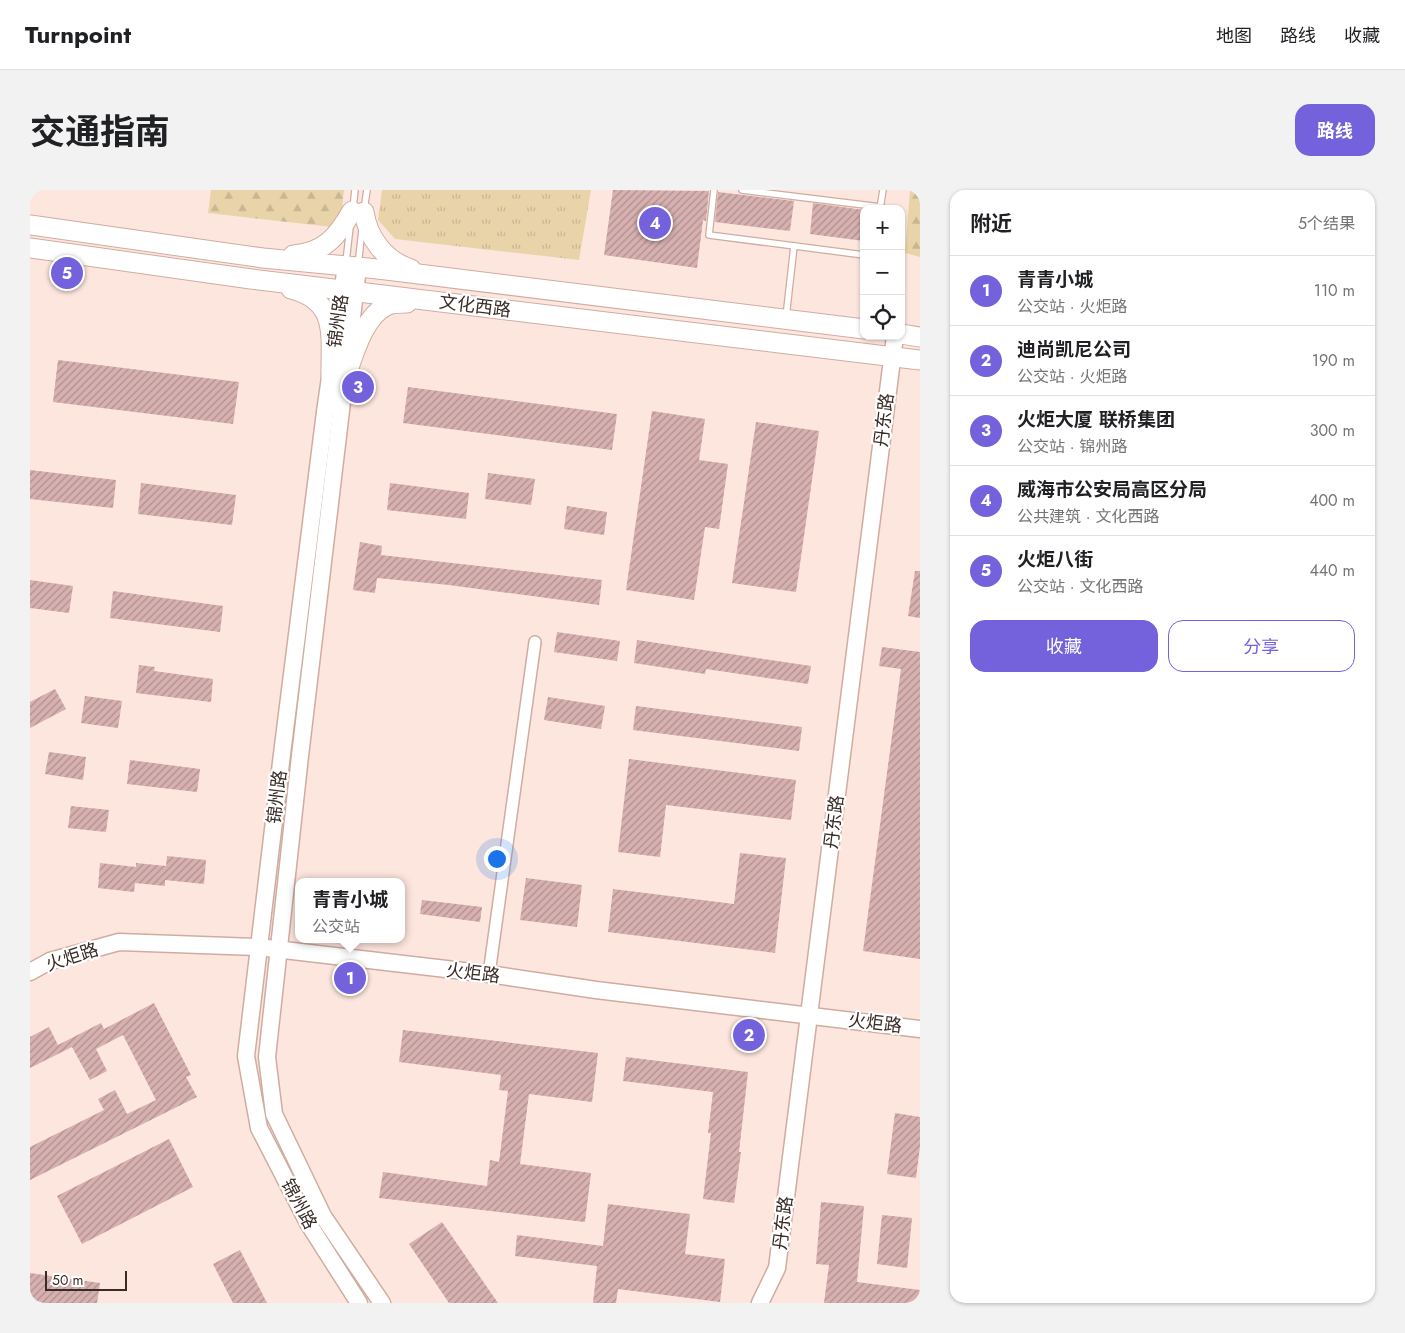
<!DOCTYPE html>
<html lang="zh">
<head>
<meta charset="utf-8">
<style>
	:root { --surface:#fff; --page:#f2f2f2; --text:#202124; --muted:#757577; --line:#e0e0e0; --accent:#7461dc }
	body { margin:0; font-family:Jost,"Noto Sans SC",sans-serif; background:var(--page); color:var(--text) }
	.controls { position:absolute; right:15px; top:15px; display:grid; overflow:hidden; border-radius:10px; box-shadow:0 1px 4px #0004 }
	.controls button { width:45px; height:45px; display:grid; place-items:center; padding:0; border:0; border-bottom:1px solid var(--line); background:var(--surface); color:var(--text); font:25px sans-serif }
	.scale { position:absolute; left:15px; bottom:12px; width:82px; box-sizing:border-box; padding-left:5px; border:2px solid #392b26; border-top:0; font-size:14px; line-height:18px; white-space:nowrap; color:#392b26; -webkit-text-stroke:4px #fff; paint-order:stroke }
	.you { position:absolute; left:466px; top:668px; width:18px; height:18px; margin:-12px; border:4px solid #fff; border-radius:50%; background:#1a73e8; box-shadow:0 0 0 8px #1a73e833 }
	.badge { display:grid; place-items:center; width:32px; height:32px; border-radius:50%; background:var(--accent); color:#fff; font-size:16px; font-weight:700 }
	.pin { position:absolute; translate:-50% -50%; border:2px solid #fff; box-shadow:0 1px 5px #0006 }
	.popup { position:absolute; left:265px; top:688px; width:110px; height:65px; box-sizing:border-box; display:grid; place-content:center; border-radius:10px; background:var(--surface); filter:drop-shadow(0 1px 4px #0005); font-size:16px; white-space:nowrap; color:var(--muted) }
	.popup b { font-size:19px; color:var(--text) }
	.popup::after { content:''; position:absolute; left:50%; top:100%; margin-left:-10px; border:10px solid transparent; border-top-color:var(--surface) }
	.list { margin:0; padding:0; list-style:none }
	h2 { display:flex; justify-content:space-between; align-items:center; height:65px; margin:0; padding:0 20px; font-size:21px }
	h2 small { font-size:16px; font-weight:400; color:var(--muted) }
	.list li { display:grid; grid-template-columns:32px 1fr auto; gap:15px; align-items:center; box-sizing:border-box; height:70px; padding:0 20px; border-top:1px solid var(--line) }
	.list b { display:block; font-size:19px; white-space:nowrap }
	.list p { margin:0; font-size:16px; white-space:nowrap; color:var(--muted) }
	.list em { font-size:16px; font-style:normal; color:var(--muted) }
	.actions { display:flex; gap:10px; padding:15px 20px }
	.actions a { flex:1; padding:11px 0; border:1px solid var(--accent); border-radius:15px; text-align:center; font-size:18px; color:var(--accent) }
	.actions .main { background:var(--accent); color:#fff }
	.icon { flex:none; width:28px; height:28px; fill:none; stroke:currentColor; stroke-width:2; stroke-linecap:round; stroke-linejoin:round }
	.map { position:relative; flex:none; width:890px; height:1113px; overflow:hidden; border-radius:15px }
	header { display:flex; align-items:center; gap:30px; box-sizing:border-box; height:70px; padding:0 25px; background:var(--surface); border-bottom:1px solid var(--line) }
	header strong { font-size:24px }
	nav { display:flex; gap:28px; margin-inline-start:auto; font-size:18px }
	.intro { display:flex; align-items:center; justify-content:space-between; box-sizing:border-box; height:120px; padding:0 30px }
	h1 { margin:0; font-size:35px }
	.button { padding:12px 22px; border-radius:15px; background:var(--accent); color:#fff; font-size:18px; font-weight:700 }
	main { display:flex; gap:30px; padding:0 30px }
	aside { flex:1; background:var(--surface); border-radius:15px; box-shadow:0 1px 4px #0004 }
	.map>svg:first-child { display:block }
	.forest { fill:url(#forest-firs) }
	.park { fill:url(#park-tufts) }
	.building { fill:url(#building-hatch) }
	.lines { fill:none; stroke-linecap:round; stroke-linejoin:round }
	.lane-casing { stroke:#d0aca0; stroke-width:8 }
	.street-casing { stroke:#d0aca0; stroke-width:14 }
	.secondary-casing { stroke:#d0aca0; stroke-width:19 }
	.primary-casing { stroke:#d0aca0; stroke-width:21 }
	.lane { stroke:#fff; stroke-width:5.5 }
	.street { stroke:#fff; stroke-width:11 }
	.secondary { stroke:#fff; stroke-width:16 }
	.primary { stroke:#fff; stroke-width:19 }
	.labels { text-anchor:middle; stroke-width:4.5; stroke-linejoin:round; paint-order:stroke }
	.street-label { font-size:18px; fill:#392b26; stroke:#fff }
</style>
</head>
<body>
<header>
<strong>Turnpoint</strong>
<nav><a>地图</a><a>路线</a><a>收藏</a></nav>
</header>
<div class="intro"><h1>交通指南</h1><a class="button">路线</a></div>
<main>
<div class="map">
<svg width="890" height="1113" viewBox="0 0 890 1113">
	<defs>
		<pattern id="forest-firs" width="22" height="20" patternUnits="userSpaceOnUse" patternTransform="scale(1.25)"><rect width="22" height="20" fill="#e9d4aa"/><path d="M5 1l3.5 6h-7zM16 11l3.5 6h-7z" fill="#c9b692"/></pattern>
		<pattern id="park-tufts" width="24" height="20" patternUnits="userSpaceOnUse" patternTransform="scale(1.25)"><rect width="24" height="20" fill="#e9d4aa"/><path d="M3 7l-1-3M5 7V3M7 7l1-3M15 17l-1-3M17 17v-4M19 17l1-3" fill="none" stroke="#c9b692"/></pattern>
		<pattern id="building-hatch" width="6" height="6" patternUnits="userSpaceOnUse" patternTransform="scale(1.25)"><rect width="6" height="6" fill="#d7b0b0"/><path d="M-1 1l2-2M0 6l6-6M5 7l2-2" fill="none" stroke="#af8f8f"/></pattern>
	</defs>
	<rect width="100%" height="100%" fill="#fde6de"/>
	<g class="forest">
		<path d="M181 0H314L312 19 302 37 178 23Z"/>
		<path d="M880 0H890V67L875 63Z"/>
	</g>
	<path class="park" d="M352 0H561L549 70 365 49 348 30Z"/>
	<g class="building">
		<path d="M583 0 679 1 676 31 673 30 667 78 574 65Z"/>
		<path d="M688 2 764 11 760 41 685 32Z"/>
		<path d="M783 13 834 20V51L780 44Z"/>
		<path d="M28 170 209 192 203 234 23 212Z"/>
		<path d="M378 197 587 224 582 260 373 233Z"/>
		<path d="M622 221 675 229 669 270 698 274 689 339 675 337 664 410 596 400Z"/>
		<path d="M726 232 789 241 766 402 702 393Z"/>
		<path d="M0 280 86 290 83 318 0 309Z"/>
		<path d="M458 283 505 289 501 315 455 309Z"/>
		<path d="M111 293 206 305 202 335 108 324Z"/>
		<path d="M360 293 439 303 436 329 357 320Z"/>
		<path d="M537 316 577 322 574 345 534 339Z"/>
		<path d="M330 352 352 356 351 365 572 390 569 415 419 395 347 388 345 403 323 400Z"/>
		<path d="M885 381H890V428L878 426Z"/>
		<path d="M0 390 43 396 39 423 0 418Z"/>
		<path d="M83 401 193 416 190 442 80 428Z"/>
		<path d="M527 442 590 451 587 471 524 462Z"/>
		<path d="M607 450 781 476 778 494 676 479 675 484 604 473Z"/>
		<path d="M852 457 890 462V769L833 761 871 479 849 476Z"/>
		<path d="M109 475 125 477 124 481 183 489 181 512 106 503Z"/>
		<path d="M25 499 36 519 0 538V512Z"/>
		<path d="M55 506 92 511 88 538 51 533Z"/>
		<path d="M518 507 575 516 571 539 514 530Z"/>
		<path d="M606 516 772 537 769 561 603 540Z"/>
		<path d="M19 562 56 567 53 590 15 584Z"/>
		<path d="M599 569 766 590 761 630 636 615 630 667 588 662Z"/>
		<path d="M100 570 170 579 167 602 97 594Z"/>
		<path d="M41 616 79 620 76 642 38 638Z"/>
		<path d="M710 663 756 668 745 763 578 742 583 699 704 714Z"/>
		<path d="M137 666 176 670 174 694 135 690V696L105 693 104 702 68 698 70 673 106 677V673L136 676Z"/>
		<path d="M496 688 552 695 547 737 490 730Z"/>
		<path d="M392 710 452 717 450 732 390 724Z"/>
		<path d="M124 813 161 885 156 887 167 907 0 990V957L74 920 68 909 85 900 97 924 126 910 93 845 66 859 77 881 60 890 42 857 0 878V847L19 837 28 855 71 833 74 839Z"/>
		<path d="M373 840 568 863 562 912 499 904 490 974 561 983 555 1032 349 1008 353 982 457 996 460 970 469 972 478 901 469 900 471 885 369 872Z"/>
		<path d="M596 867 718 882 709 962H711L704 1013 673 1009 681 943H678L683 902 593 891Z"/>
		<path d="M865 923 890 927V956L886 988 857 984Z"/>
		<path d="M139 949 163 997 52 1054 27 1006Z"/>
		<path d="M791 1012 834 1016 827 1092 890 1100V1113H794L799 1075 786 1074Z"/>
		<path d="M578 1014 660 1024 655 1064 695 1069 690 1112 588 1099 586 1113H563L567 1076 485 1066 487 1045 573 1056Z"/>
		<path d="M852 1025 882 1028 877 1078 847 1074Z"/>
		<path d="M412 1032 468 1113H419L379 1054Z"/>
		<path d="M210 1060 237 1113H203L183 1074Z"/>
		<path d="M0 1083 70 1093 67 1113H0Z"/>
	</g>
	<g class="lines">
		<g class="lane-casing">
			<g id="lane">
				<path d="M684 0 679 45 834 65"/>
				<path d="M712 0 851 17"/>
				<path d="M323 18 325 0"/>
				<path d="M850 19 853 0"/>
				<path d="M334 20 337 0"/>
				<path d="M316 72 320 37"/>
				<path d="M328 75 332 40"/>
				<path d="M756 127 764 56"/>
			</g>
		</g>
		<g class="street-casing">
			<path id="street" d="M459 784 505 452"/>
		</g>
		<g class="secondary-casing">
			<g id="secondary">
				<path d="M316 76 295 222 252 564 216 866 229 938 278 1033 329 1113"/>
				<path d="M328 77 270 566 237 867 244 924 293 1026 352 1113"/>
				<path d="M0 782 20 771 89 752 228 757 459 784 566 800 890 839"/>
				<path d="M730 1113 747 1078 865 146"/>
			</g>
		</g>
		<g class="primary-casing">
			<g id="primary">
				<path d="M334 22C338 48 355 71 381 79"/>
				<path d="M0 35 233 68 348 79 834 139"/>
				<path d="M0 58 221 89 890 170"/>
				<path d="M263 65C294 63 308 46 322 21"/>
				<path d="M261 99C310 111 300 148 301 188"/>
				<path d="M871 144 890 147"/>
				<path d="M313 195C322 171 332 126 358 115 364 113 371 113 377 113"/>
			</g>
		</g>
		<use href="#lane" class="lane"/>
		<use href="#street" class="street"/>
		<use href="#secondary" class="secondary"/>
		<use href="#primary" class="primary"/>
	</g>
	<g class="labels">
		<g class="street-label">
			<text transform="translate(445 116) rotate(7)" y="6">文化西路</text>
			<text transform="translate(308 131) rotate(-82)" y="6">锦州路</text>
			<text transform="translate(854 230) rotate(-83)" y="6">丹东路</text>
			<text transform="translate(247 607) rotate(-83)" y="6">锦州路</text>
			<text transform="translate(804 632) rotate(-83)" y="6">丹东路</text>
			<text transform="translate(42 767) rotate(-18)" y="6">火炬路</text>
			<text transform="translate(443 783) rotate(7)" y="6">火炬路</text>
			<text transform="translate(845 833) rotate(7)" y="6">火炬路</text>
			<text transform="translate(269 1014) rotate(62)" y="6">锦州路</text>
			<text transform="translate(753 1033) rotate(-83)" y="6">丹东路</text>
		</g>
	</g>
</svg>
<div class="controls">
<button>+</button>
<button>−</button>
<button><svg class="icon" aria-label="locate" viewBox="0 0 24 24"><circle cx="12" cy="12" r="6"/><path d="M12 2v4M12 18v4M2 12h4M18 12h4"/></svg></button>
</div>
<div class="scale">50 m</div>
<div class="you"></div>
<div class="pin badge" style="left:320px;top:788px">1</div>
<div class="popup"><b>青青小城</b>公交站</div>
<div class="pin badge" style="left:719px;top:845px">2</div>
<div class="pin badge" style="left:328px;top:197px">3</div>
<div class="pin badge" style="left:625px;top:33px">4</div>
<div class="pin badge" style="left:37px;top:83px">5</div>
</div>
<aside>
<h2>附近<small>5个结果</small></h2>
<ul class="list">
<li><span class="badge">1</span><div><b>青青小城</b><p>公交站 · 火炬路</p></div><em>110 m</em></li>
<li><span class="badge">2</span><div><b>迪尚凯尼公司</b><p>公交站 · 火炬路</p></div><em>190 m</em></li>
<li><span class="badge">3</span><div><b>火炬大厦 联桥集团</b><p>公交站 · 锦州路</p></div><em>300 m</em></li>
<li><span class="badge">4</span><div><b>威海市公安局高区分局</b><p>公共建筑 · 文化西路</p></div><em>400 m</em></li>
<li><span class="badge">5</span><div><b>火炬八街</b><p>公交站 · 文化西路</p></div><em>440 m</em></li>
</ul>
<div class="actions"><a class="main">收藏</a><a>分享</a></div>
</aside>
</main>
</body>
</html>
